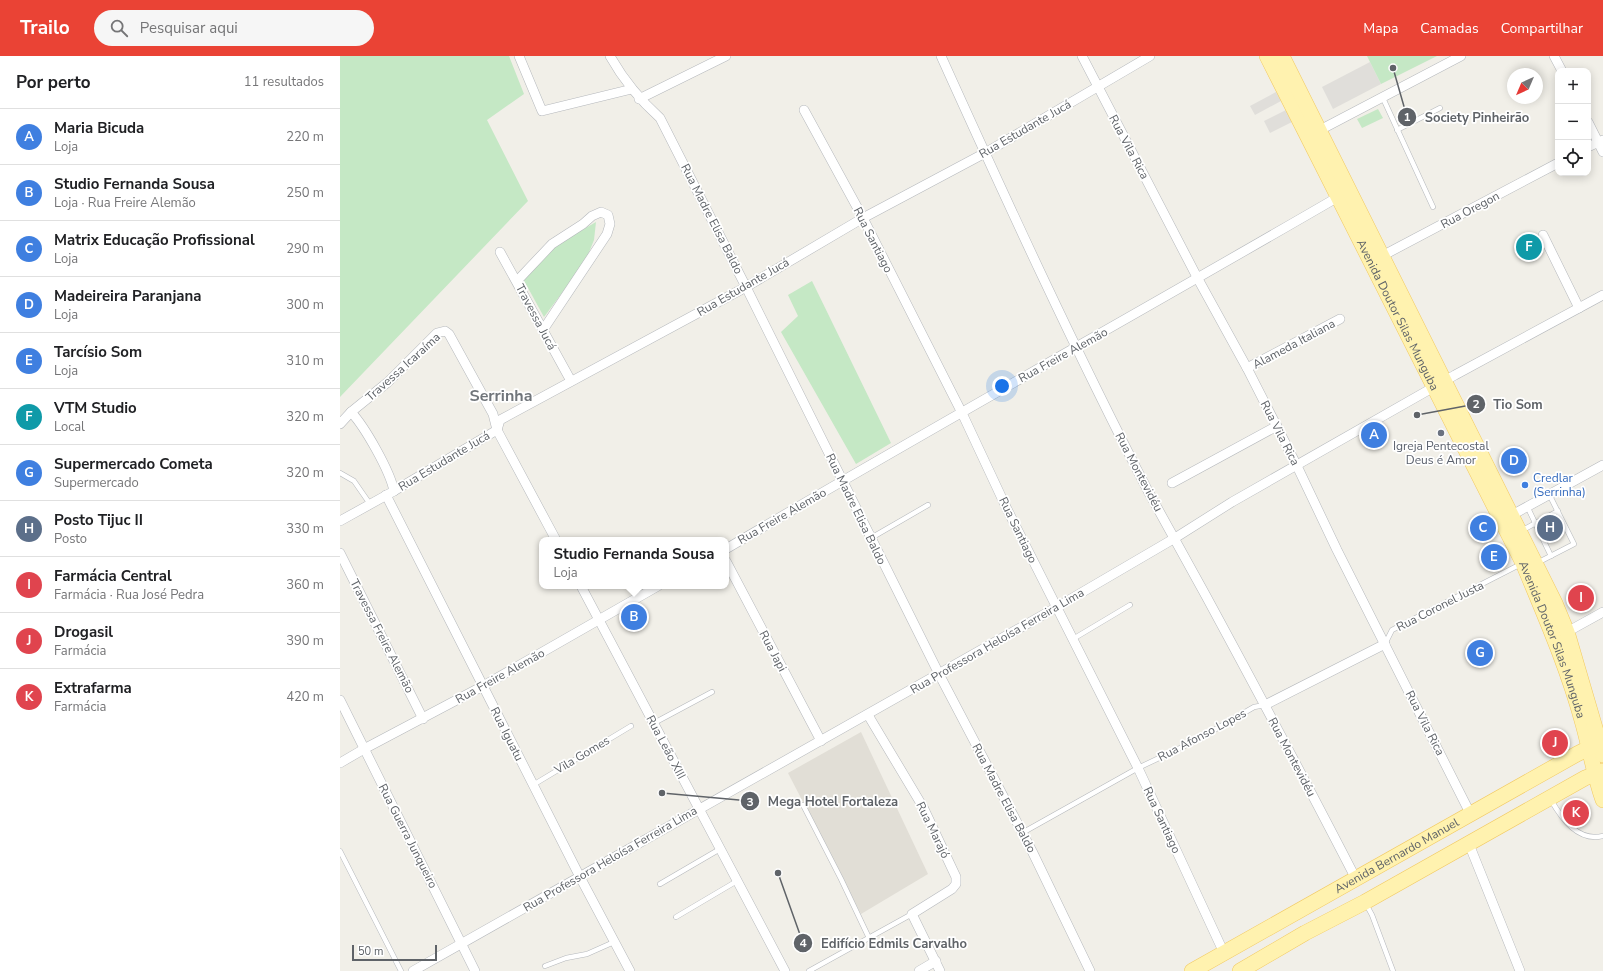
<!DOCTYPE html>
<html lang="pt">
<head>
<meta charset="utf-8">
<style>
	:root { --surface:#fff; --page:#f6f6f6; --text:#202124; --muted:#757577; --line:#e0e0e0; --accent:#ea4335 }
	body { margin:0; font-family:"Nunito Sans",sans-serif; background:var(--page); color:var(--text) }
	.controls { position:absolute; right:12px; top:12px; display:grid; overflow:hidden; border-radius:8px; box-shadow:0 2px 10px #0003 }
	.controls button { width:36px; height:36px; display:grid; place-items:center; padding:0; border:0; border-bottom:1px solid var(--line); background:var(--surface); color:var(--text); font:20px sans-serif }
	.compass { position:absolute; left:1167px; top:12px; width:36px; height:36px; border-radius:50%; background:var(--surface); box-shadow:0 2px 10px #0003; rotate:224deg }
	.scale { position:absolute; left:12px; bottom:10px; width:85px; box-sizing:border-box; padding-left:4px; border:2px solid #5f6368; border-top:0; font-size:11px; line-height:14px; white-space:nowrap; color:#5f6368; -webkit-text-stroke:3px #fff; paint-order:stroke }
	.you { position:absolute; left:662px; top:330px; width:14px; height:14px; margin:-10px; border:3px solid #fff; border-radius:50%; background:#1a73e8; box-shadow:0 0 0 6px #1a73e833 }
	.badge { display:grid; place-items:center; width:26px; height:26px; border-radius:50%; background:var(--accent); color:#fff; font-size:13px; font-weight:700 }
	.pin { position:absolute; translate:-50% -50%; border:2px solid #fff; box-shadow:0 1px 4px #0006 }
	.popup { position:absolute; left:199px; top:481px; width:190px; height:52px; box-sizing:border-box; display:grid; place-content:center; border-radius:8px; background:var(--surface); filter:drop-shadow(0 1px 3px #0005); font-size:13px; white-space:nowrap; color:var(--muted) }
	.popup b { font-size:15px; color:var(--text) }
	.popup::after { content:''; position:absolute; left:50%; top:100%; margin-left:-8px; border:8px solid transparent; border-top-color:var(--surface) }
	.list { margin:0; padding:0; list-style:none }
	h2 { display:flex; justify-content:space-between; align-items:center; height:52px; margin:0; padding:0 16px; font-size:17px }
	h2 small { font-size:13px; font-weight:400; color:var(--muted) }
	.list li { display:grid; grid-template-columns:26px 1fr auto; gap:12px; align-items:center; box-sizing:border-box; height:56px; padding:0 16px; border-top:1px solid var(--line) }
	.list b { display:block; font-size:15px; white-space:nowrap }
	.list p { margin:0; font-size:13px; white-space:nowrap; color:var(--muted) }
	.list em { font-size:13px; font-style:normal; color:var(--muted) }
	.icon { flex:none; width:22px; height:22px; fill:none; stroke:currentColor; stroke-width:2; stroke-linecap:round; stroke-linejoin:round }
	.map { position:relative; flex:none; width:1263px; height:915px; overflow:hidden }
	header { display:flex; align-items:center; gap:24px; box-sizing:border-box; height:56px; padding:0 20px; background:var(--accent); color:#fff }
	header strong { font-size:19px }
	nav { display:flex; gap:22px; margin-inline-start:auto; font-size:14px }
	.search { width:280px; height:36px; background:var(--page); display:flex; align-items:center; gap:10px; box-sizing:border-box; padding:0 14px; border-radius:22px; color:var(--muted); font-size:15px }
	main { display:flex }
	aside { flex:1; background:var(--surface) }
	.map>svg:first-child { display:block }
	.industrial { fill:#e0deda }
	.education { fill:#e1ded6 }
	.green { fill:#c5e8c5 }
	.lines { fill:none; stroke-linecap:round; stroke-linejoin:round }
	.service-casing { stroke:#b5b8bc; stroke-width:5.5 }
	.minor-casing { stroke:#b5b8bc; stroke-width:10 }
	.primary-casing { stroke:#f2c960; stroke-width:16 }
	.service { stroke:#fff; stroke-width:4.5 }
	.minor { stroke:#fff; stroke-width:9 }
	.primary { stroke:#fff2af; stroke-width:15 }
	.worship-dot { fill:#6b7280; stroke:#fff; stroke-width:1.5 }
	.shop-dot { fill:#3f7fe0; stroke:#fff; stroke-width:1.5 }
	.labels { text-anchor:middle; stroke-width:3.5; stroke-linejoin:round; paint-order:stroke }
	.street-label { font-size:12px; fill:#5f6368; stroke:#fff }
	.worship-label { font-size:12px; fill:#5b616d; stroke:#fff }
	.shop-label { font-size:12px; fill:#366cbe; stroke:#fff; text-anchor:start }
	.district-label { font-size:16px; font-weight:bold; fill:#70757a; stroke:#fff }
	.leader { fill:none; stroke:#5f6368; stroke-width:1.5 }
	.callout-dot { fill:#5f6368; stroke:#fff; stroke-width:1.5 }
	.mark-label { font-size:12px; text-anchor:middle; font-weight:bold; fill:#fff }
	.callout-label { font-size:13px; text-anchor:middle; font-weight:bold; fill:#5f6368; stroke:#fff; stroke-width:3.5; stroke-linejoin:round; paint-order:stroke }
</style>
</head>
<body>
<header>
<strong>Trailo</strong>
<div class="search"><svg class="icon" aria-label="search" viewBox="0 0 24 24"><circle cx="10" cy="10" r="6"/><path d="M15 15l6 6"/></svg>Pesquisar aqui</div>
<nav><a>Mapa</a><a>Camadas</a><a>Compartilhar</a></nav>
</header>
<main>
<aside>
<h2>Por perto<small>11 resultados</small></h2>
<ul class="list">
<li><span class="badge" style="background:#3f7fe0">A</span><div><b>Maria Bicuda</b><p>Loja</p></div><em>220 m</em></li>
<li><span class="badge" style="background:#3f7fe0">B</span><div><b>Studio Fernanda Sousa</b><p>Loja · Rua Freire Alemão</p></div><em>250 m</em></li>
<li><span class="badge" style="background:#3f7fe0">C</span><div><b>Matrix Educação Profissional</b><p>Loja</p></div><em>290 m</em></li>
<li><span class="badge" style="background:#3f7fe0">D</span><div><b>Madeireira Paranjana</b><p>Loja</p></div><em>300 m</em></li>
<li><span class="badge" style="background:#3f7fe0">E</span><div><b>Tarcísio Som</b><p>Loja</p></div><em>310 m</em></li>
<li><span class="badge" style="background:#0f9aa8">F</span><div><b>VTM Studio</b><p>Local</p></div><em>320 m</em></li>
<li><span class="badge" style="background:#3f7fe0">G</span><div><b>Supermercado Cometa</b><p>Supermercado</p></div><em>320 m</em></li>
<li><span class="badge" style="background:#5c6f8a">H</span><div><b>Posto Tijuc II</b><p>Posto</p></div><em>330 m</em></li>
<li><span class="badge" style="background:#e0444e">I</span><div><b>Farmácia Central</b><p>Farmácia · Rua José Pedra</p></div><em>360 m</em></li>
<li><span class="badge" style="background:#e0444e">J</span><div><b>Drogasil</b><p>Farmácia</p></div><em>390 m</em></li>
<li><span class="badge" style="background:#e0444e">K</span><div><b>Extrafarma</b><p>Farmácia</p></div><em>420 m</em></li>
</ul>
</aside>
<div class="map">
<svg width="1263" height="915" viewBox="0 0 1263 915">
	<rect width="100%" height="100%" fill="#f1efe8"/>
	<g class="industrial">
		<path d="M1030 6 1041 28 993 53 982 31Z"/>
		<path d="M936 36 941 45 915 59 910 50Z"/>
		<path d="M946 54 952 66 930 77 924 65Z"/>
	</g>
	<path class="education" d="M521 676 588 818 521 858 448 717Z"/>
	<g class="green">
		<path d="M0 0H169L184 38 147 64 188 145 0 341Z"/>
		<path d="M1027 0H1097L1041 28Z"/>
		<path d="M1038 53 1043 62 1022 72 1017 63Z"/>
		<path d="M256 166 254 184 245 206 204 261 182 221 218 188Z"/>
		<path d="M472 225 551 387 516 408 441 276 458 260 448 239Z"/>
	</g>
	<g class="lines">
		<g class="service-casing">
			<g id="service">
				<path d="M1042 40 1093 151"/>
				<path d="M1057 74 1100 52"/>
				<path d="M0 417 14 425 30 448"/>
				<path d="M1187 450 1211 500"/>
				<path d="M1181 475 1218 455"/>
				<path d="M531 482 588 449"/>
				<path d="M1197 507 1234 488 1209 438"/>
				<path d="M733 583 790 549"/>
				<path d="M1045 588 1052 574 1181 508"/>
				<path d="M314 667 372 636"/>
				<path d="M193 729 291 670"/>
				<path d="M1211 744C1222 763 1238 786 1263 780"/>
				<path d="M463 749 501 823 529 882"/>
				<path d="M682 777 798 712 855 685 914 651 925 649"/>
				<path d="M0 795 61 915"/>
				<path d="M320 828 380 793"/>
				<path d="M1026 848 1032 859 1053 915"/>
				<path d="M336 861 397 825"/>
				<path d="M205 910 226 902 247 898 274 886"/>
				<path d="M469 915 572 858"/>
			</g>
		</g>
		<g class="minor-casing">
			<g id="minor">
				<path d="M179 0 202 55 292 33"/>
				<path d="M270 0C284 25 299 43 320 62L406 231 599 618 692 795 750 915"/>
				<path d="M601 0C667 146 734 292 808 435 827 470 847 505 866 540 917 634 967 728 1016 823"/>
				<path d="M742 0 858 223 907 312 957 410 997 494 1131 759"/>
				<path d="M1214 0 1222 15"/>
				<path d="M299 43 386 0"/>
				<path d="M464 54 523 162 622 357 666 451 798 712 884 897"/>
				<path d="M1248 66 1263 96"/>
				<path d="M980 74 1121 0"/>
				<path d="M1248 91 1263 84"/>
				<path d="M1203 179 1239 252"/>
				<path d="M160 196 231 325"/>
				<path d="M1042 200 1218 107"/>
				<path d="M177 225 212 188 243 168 252 160 261 156 268 159 270 168 267 178 203 274"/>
				<path d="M907 312 1000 263"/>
				<path d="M11 356C25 371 50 415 54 435"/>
				<path d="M0 368 11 356 48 326 97 277 105 275 109 278 153 358 157 374 216 484"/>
				<path d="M832 427 937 370"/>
				<path d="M46 439 240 821 290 915"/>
				<path d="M1172 459 1263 409"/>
				<path d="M0 465 54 435 157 374 160 364 406 231 523 162 645 97 810 0"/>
				<path d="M386 493C589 373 795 259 998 141"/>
				<path d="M0 497 83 663"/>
				<path d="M386 505 481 685"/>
				<path d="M241 530 445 915"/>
				<path d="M1227 576 1263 556"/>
				<path d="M0 644 135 915"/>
				<path d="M925 649 1045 588"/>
				<path d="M528 659 583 751 616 821V828L612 833 572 858 600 915"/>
				<path d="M0 707 24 693 143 630 318 530"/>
				<path d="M1129 788 1180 915"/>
				<path d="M73 915 717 551 835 482 892 446 1115 319 1263 239"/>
				<path d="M579 915 596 905"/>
			</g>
		</g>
		<g class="primary-casing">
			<g id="primary">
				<path id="s1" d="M927 0 1183 507C1205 560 1228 612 1243 668 1250 693 1254 719 1263 744"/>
				<path d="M942 0 1215 547 1227 576 1263 699"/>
				<path id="s2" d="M852 915 1237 698 1257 688"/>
				<path d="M900 915 965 877 1025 846 1245 722 1263 715"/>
			</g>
		</g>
		<use href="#service" class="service"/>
		<use href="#minor" class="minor"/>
		<use href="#primary" class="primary"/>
	</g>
	<circle class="worship-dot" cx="1101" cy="377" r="4"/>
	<circle class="shop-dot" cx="1185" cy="429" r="4"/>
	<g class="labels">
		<g class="street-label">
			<text transform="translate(685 73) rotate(-30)" y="4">Rua Estudante Jucá</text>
			<text transform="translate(789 91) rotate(62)" y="4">Rua Vila Rica</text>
			<text transform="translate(1130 154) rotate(-28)" y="4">Rua Oregon</text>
			<text transform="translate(372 163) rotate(63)" y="4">Rua Madre Elisa Baldo</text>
			<text transform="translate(533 184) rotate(63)" y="4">Rua Santiago</text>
			<text transform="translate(403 231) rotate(-30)" y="4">Rua Estudante Jucá</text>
			<text dy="4" stroke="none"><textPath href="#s1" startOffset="290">Avenida Doutor Silas Munguba</textPath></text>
			<text transform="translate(196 261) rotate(62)" y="4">Travessa Jucá</text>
			<text transform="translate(954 288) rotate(-28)" y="4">Alameda Italiana</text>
			<text transform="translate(723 299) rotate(-29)" y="4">Rua Freire Alemão</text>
			<text transform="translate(63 311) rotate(-42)" y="4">Travessa Icaraíma</text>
			<text transform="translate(940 377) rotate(63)" y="4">Rua Vila Rica</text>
			<text transform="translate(104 405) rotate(-31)" y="4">Rua Estudante Jucá</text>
			<text transform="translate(799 416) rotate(62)" y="4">Rua Montevidéu</text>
			<text transform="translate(516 453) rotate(64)" y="4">Rua Madre Elisa Baldo</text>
			<text transform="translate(442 460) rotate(-30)" y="4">Rua Freire Alemão</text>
			<text transform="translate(678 474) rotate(64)" y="4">Rua Santiago</text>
			<text transform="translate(1100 550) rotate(-27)" y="4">Rua Coronel Justa</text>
			<text transform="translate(42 580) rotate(63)" y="4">Travessa Freire Alemão</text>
			<text dy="4" stroke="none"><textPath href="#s1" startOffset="650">Avenida Doutor Silas Munguba</textPath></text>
			<text transform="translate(657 585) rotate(-30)" y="4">Rua Professora Heloísa Ferreira Lima</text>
			<text transform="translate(433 595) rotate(62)" y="4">Rua Japi</text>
			<text transform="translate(160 620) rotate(-29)" y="4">Rua Freire Alemão</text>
			<text transform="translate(1085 667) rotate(63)" y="4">Rua Vila Rica</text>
			<text transform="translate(167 678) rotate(63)" y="4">Rua Iguatu</text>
			<text transform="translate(862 679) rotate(-28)" y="4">Rua Afonso Lopes</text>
			<text transform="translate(326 691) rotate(62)" y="4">Rua Leão XIII</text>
			<text transform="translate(242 699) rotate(-31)" y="4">Vila Gomes</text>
			<text transform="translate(952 701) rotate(62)" y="4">Rua Montevidéu</text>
			<text transform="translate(664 742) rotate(62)" y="4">Rua Madre Elisa Baldo</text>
			<text transform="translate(822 764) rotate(65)" y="4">Rua Santiago</text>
			<text transform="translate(593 774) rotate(64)" y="4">Rua Marajó</text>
			<text transform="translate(68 780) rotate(63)" y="4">Rua Guerra Junqueiro</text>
			<text dy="4" stroke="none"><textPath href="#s2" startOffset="235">Avenida Bernardo Manuel</textPath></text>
			<text transform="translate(270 803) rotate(-30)" y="4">Rua Professora Heloísa Ferreira Lima</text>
		</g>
		<g class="worship-label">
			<text x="1101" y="394">Igreja Pentecostal<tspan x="1101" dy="14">Deus é Amor</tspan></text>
		</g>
		<g class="shop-label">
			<text x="1193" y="426">Credlar<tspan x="1193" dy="14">(Serrinha)</tspan></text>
		</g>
		<g class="district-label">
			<text x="161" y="345">Serrinha</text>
		</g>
	</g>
	<path class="leader" d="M1053 12L1067 61M1077 359L1136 348M322 737L410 745M438 817L463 887"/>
	<g class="callout-dot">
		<circle cx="1053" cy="12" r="4"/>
		<circle cx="1077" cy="359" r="4"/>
		<circle cx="322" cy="737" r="4"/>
		<circle cx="438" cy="817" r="4"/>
		<circle cx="1067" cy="61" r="10"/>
		<circle cx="1136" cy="348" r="10"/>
		<circle cx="410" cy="745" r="10"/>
		<circle cx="463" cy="887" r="10"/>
	</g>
	<g class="mark-label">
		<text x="1067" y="65">1</text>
		<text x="1136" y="352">2</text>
		<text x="410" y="750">3</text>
		<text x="463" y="891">4</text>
	</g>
	<g class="callout-label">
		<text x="1137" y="66">Society Pinheirão</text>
		<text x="1178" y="353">Tio Som</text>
		<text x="493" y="750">Mega Hotel Fortaleza</text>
		<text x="554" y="892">Edifício Edmils Carvalho</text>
	</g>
</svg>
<div class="controls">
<button>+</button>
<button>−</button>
<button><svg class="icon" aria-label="locate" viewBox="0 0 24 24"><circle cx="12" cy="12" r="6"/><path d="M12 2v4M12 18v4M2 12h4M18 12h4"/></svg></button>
</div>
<svg class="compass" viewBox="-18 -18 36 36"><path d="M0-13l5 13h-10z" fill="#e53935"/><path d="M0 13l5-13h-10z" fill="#757577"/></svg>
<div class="scale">50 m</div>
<div class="you"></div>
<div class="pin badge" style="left:1034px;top:379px;background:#3f7fe0">A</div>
<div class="pin badge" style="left:294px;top:561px;background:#3f7fe0">B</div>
<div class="popup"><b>Studio Fernanda Sousa</b>Loja</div>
<div class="pin badge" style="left:1143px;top:472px;background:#3f7fe0">C</div>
<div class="pin badge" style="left:1174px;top:405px;background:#3f7fe0">D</div>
<div class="pin badge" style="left:1154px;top:501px;background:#3f7fe0">E</div>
<div class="pin badge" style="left:1189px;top:191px;background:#0f9aa8">F</div>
<div class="pin badge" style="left:1140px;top:597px;background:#3f7fe0">G</div>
<div class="pin badge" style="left:1210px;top:472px;background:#5c6f8a">H</div>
<div class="pin badge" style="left:1241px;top:542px;background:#e0444e">I</div>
<div class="pin badge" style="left:1215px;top:687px;background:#e0444e">J</div>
<div class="pin badge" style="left:1236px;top:757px;background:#e0444e">K</div>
</div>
</main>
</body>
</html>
